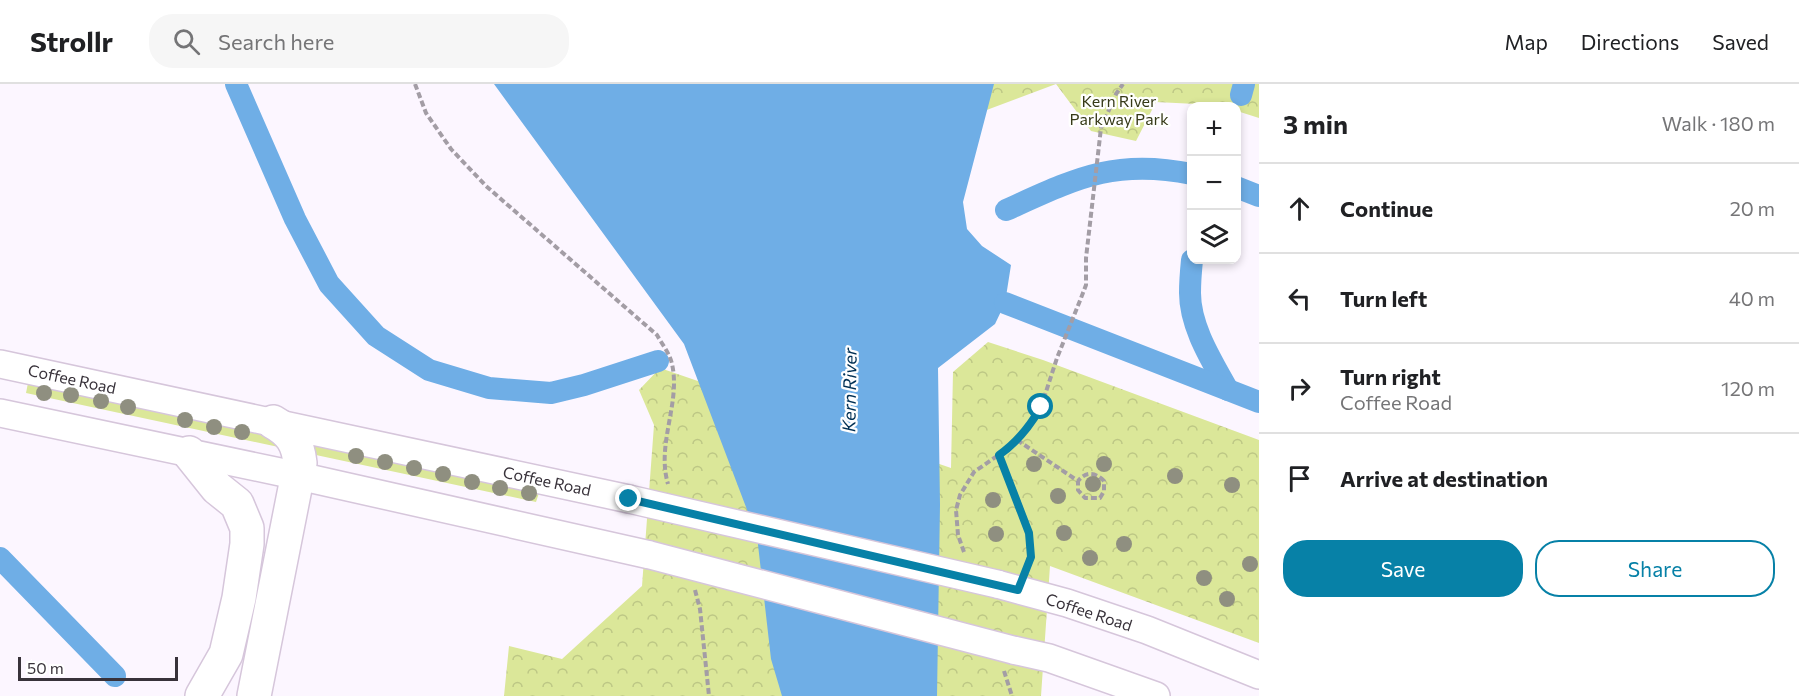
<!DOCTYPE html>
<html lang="en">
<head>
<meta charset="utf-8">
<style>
	:root { --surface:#fff; --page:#f6f6f6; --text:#202124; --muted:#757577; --line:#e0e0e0; --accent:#0781a7 }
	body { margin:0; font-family:Commissioner,sans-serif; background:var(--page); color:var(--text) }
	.controls { position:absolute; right:18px; top:18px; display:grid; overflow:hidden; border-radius:12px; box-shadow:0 3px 9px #0003 }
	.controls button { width:54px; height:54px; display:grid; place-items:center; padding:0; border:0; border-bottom:2px solid var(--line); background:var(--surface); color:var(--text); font:30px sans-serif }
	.scale { position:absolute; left:18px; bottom:15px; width:160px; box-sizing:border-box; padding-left:6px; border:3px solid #38323a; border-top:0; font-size:16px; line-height:21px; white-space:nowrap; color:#38323a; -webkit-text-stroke:4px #fff; paint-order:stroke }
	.stop { position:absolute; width:18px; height:18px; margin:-14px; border:4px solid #0781a7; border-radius:50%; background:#fff }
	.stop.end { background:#0781a7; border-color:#fff; box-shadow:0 2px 6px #0008 }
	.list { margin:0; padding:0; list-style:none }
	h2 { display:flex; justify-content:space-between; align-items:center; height:78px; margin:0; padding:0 24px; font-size:26px }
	h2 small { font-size:20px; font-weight:400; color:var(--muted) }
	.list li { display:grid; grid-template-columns:39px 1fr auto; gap:18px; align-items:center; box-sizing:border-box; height:90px; padding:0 24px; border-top:2px solid var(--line) }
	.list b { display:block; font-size:22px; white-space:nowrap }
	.list p { margin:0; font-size:20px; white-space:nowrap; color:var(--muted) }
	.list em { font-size:20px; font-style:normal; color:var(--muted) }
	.actions { display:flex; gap:12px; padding:18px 24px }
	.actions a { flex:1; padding:14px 0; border:2px solid var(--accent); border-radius:24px; text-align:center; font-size:21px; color:var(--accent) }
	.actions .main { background:var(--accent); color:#fff }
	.icon { flex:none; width:33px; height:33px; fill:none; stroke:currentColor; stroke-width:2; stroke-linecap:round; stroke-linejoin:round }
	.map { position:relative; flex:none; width:1259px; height:612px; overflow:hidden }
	header { display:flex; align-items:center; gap:36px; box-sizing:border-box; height:84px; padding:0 30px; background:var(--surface); border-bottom:2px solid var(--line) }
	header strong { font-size:28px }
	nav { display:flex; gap:33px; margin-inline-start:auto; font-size:21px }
	.search { width:420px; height:54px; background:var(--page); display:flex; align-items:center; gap:15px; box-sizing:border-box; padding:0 21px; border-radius:24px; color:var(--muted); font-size:22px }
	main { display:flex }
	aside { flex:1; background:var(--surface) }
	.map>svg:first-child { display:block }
	.green { fill:#dbe799 }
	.park { fill:url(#park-crowns) }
	.water { fill:#6faee6 }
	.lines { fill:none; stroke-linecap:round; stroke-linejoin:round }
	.canal { stroke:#6faee6; stroke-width:22 }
	.secondary-casing { stroke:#d6c6db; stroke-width:30 }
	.highway-casing { stroke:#d6c6db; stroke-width:36 }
	.path { stroke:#a39da5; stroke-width:4; stroke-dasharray:6 3; stroke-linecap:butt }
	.secondary { stroke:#fff; stroke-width:27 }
	.highway { stroke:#fff; stroke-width:33 }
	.secondary-bridge-casing { stroke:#d6c6db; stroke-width:30; stroke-linecap:butt }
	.secondary-bridge { stroke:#fff; stroke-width:27 }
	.tree { fill:#8f8f80 }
	.route { stroke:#0781a7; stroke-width:8 }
	.labels { text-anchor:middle; stroke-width:4.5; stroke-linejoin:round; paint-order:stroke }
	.park-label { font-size:16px; fill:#363a18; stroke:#fff }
	.street-label { font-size:16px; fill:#38323a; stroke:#fff }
	.water-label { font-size:18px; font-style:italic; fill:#003054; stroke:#fff }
</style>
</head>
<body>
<header>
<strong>Strollr</strong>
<div class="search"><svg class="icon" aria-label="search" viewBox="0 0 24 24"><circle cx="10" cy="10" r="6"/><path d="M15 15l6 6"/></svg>Search here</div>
<nav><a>Map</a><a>Directions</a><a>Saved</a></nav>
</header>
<main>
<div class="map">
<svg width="1259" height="612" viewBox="0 0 1259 612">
	<defs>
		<pattern id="park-crowns" width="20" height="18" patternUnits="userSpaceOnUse" patternTransform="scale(1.5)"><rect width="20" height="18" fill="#dbe799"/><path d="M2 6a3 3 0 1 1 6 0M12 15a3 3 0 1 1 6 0" fill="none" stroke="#bdc785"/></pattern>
	</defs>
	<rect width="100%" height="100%" fill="#fcf6ff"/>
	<path class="green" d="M28 299 539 409 536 418 26 309Z"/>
	<g class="park">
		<path d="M934 0H1259V34L1237 27 1236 22 1156 18 1136 57 1091 47 1056 0 920 51Z"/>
		<path d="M988 258 1043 276 1259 356V559L1050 482 1041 612H504L509 562 562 575 642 502 654 341 639 306 660 284 951 384 953 288Z"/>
	</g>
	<path class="water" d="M494 0H994L963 118 967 145 982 162 1011 181 1005 219 995 240 938 284 940 421 937 612H782L771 575 757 452 684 260Z"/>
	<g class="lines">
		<g class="canal">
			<path d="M236 0 295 135 329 200 376 252 429 286 489 304 551 309 584 301 658 277"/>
			<path d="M1241 11 1244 0"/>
			<path d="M1236 103 1259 112"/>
			<path d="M1006 126C1075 95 1114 74 1192 90"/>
			<path d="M1192 176C1191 186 1190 198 1190 209 1190 243 1212 277 1228 306"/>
			<path d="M1005 219 1259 318"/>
			<path d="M0 474 115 592"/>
		</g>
		<g class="secondary-casing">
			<g id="secondary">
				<path d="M0 280 629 415"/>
				<path d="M0 329 299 392 650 471"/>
				<path d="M997 500 1067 519 1147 546 1259 591"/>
				<path d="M1013 566 1049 574 1156 612"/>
			</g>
		</g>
		<g class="highway-casing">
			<g id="highway">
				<path d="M189 369 217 404 237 420 247 444V460L239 514 226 570 202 612"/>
				<path d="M254 612 300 379C298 359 291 348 273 338"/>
			</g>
		</g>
		<g class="path">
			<path d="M415 0 426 29 451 65 486 102 657 251C662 260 670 270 672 280 681 319 656 360 668 400"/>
			<path d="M1017 356 1078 397V406L1085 414H1100L1104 407V397C1095 388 1086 387 1078 397"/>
			<path d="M999 371C1011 400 1039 453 1026 483"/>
			<path d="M964 468 958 451 956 426 960 411 974 388 1013 361 1029 343 1041 323 1057 274 1081 214 1086 201V174L1101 44 1116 10 1123 0"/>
			<path d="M695 506 700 525 709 612"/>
			<path d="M1004 587 1012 612"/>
		</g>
		<use href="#secondary" class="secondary"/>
		<use href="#highway" class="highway"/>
		<g class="secondary-bridge-casing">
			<g id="secondary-bridge">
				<path d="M629 415 997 500"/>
				<path d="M650 471 1013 566"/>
			</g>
		</g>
		<use href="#secondary-bridge" class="secondary-bridge"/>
	</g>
	<g class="tree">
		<circle cx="44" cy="309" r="8"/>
		<circle cx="71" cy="311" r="8"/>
		<circle cx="101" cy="317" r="8"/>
		<circle cx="128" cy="323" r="8"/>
		<circle cx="185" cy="336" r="8"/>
		<circle cx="214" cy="343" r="8"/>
		<circle cx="242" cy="348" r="8"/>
		<circle cx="356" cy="372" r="8"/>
		<circle cx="385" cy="378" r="8"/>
		<circle cx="1034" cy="380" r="8"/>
		<circle cx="1104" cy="380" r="8"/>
		<circle cx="414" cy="384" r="8"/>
		<circle cx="443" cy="390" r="8"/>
		<circle cx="1175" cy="392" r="8"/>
		<circle cx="472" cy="398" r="8"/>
		<circle cx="1093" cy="400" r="8"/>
		<circle cx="1232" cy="401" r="8"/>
		<circle cx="500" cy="404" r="8"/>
		<circle cx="529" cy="409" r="8"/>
		<circle cx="1058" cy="412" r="8"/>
		<circle cx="993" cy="416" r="8"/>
		<circle cx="1064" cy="449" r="8"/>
		<circle cx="996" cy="450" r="8"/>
		<circle cx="1124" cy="460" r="8"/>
		<circle cx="1090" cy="474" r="8"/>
		<circle cx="1250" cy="480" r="8"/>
		<circle cx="1204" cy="494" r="8"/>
		<circle cx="1227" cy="515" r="8"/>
	</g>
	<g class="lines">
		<path class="route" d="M629 415 1018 506 1031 473 1029 449 999 371C1018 358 1030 342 1041 323"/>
	</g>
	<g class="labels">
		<g class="park-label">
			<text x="1119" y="23">Kern River<tspan x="1119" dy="18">Parkway Park</tspan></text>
		</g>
		<g class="street-label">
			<text transform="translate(72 295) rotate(12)" y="6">Coffee Road</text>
			<text transform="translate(547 397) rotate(12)" y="6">Coffee Road</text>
			<text transform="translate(1089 528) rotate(18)" y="6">Coffee Road</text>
		</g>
		<g class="water-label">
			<text transform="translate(850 306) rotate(-89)" y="6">Kern River</text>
		</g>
	</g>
</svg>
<div class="controls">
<button>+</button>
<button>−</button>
<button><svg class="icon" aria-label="layers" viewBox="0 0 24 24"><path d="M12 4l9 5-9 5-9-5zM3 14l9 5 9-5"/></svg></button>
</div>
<div class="scale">50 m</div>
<div class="stop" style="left:1041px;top:323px"></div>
<div class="stop end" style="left:629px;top:415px"></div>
</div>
<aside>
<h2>3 min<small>Walk · 180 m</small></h2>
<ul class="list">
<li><svg class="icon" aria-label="ahead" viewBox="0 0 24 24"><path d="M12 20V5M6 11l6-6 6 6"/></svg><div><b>Continue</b></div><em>20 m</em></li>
<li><svg class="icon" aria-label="left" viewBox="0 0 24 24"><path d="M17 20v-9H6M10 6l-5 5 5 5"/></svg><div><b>Turn left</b></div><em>40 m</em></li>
<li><svg class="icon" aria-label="right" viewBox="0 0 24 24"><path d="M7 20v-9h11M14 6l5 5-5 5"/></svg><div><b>Turn right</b><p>Coffee Road</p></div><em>120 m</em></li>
<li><svg class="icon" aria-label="arrive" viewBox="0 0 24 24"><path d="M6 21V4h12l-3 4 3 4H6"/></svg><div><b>Arrive at destination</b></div></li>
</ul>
<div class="actions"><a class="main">Save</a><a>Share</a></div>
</aside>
</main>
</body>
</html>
